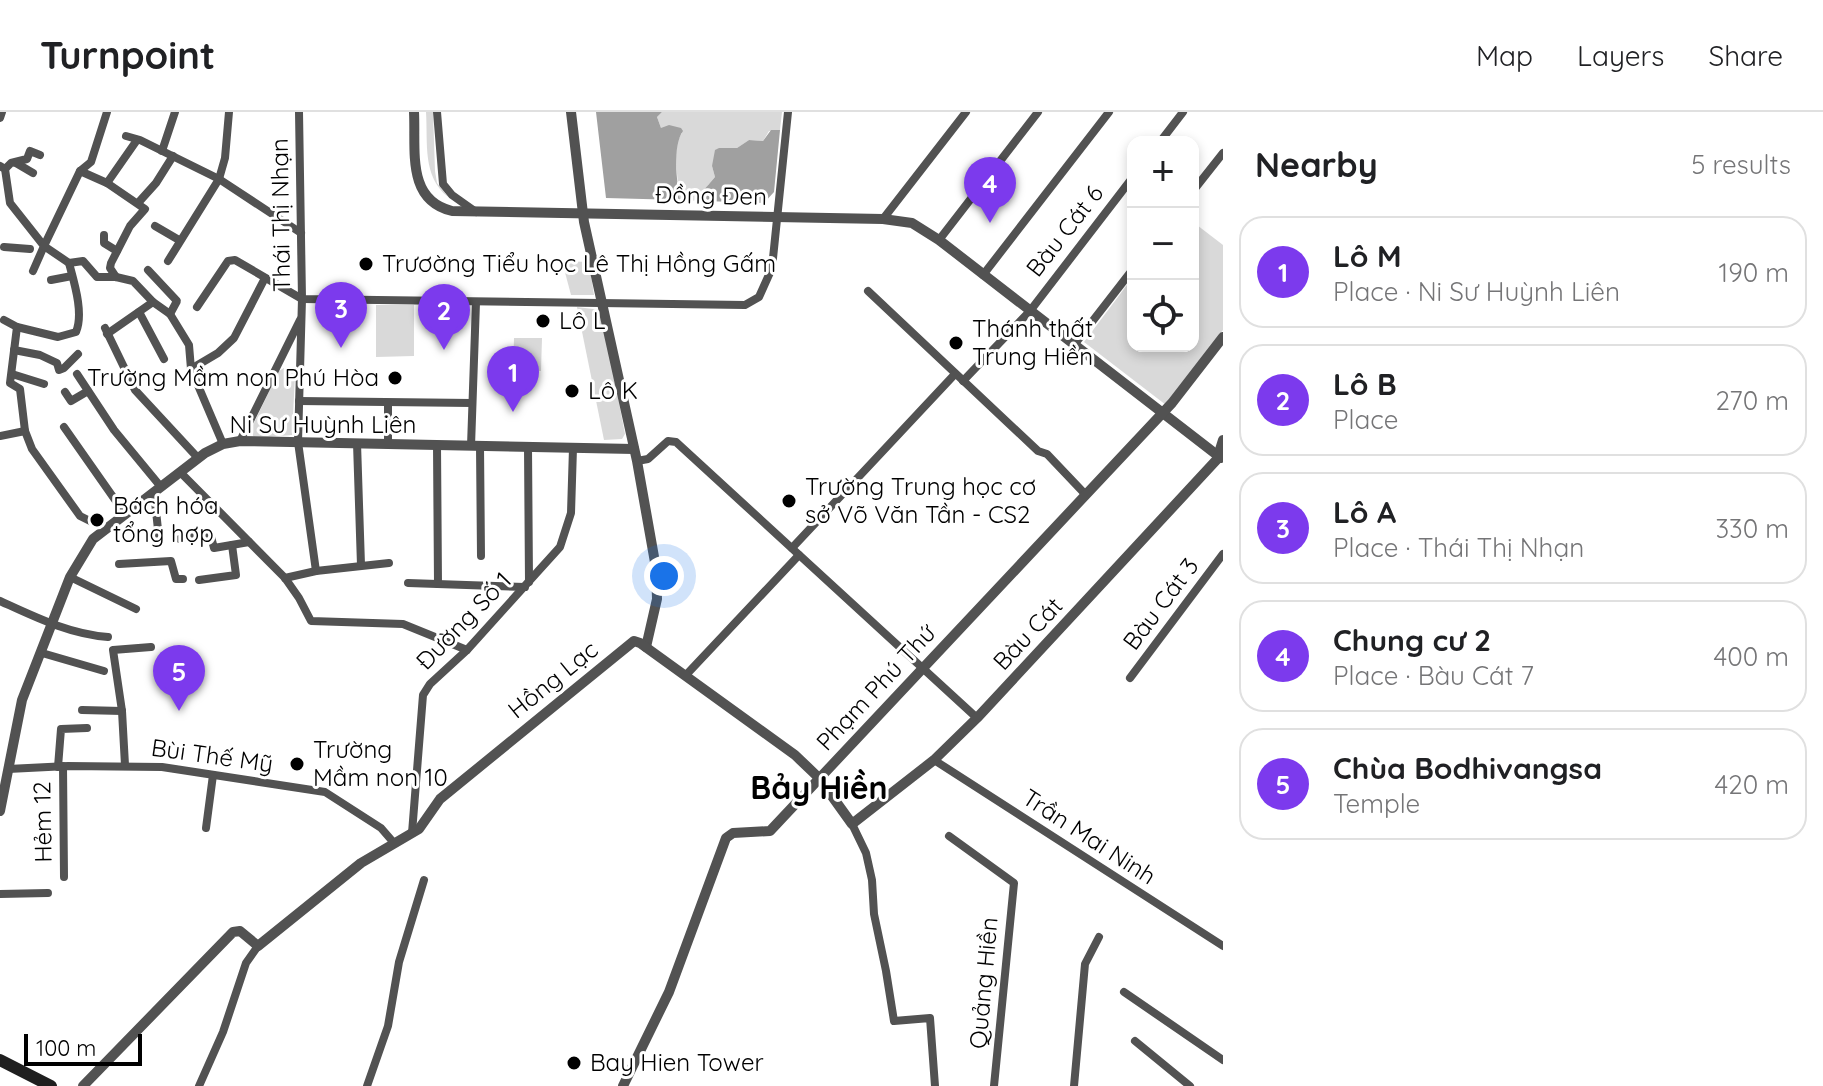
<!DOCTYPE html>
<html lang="en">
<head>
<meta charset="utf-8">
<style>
	:root { --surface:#fff; --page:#f6f6f6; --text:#202124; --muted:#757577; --line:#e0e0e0; --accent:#7c3aed }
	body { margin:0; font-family:Quicksand,sans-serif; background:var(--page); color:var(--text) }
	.controls { position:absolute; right:24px; top:24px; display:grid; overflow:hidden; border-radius:16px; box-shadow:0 4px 12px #0003 }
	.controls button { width:72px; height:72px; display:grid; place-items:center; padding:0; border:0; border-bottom:2px solid var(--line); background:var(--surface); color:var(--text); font:40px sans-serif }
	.scale { position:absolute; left:24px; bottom:20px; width:118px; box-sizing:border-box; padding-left:8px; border:4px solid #000; border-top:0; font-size:22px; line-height:28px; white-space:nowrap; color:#000; -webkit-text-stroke:6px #fff; paint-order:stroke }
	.you { position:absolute; left:664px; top:464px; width:28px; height:28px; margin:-20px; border:6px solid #fff; border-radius:50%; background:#1a73e8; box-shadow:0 0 0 12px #1a73e833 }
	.badge { display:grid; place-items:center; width:52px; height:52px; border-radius:50%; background:var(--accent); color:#fff; font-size:26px; font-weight:700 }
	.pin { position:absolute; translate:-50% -66px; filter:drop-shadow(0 2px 4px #0008) }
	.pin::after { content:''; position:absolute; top:42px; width:28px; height:24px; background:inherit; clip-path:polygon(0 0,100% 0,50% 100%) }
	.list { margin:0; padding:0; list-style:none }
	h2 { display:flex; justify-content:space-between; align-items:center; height:104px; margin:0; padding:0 32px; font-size:34px }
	h2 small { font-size:26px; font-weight:400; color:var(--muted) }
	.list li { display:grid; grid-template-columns:52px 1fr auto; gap:24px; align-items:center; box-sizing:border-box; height:112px; margin:0 16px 16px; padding:0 16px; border:2px solid var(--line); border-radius:24px }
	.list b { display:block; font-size:30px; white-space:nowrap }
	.list p { margin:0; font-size:26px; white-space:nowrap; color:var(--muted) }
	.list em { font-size:26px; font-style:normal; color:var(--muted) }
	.icon { flex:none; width:44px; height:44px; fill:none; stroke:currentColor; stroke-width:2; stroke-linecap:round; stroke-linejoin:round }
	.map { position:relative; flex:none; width:1223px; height:974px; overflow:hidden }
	header { display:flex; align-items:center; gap:48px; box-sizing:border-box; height:112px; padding:0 40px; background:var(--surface); border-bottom:2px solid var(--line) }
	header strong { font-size:38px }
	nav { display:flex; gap:44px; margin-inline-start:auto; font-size:28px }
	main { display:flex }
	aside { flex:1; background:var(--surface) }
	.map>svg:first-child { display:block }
	.green { fill:#d9d9d9 }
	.water { fill:#a0a0a0 }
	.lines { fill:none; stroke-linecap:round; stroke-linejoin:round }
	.minor { stroke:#525252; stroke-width:8 }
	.tertiary { stroke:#525252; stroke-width:10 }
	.secondary { stroke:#1f1f1f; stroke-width:12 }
	.poi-dot { fill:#000; stroke:#fff; stroke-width:3 }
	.labels { text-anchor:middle; stroke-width:6; stroke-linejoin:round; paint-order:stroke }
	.street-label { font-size:24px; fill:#000; stroke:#fff }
	.poi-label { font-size:24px; fill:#000; stroke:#fff; text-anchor:start }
	.district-label { font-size:32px; font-weight:bold; fill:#000; stroke:#fff }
</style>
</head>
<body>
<header>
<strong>Turnpoint</strong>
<nav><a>Map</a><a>Layers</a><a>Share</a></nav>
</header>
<main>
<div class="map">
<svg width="1223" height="974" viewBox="0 0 1223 974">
	<rect width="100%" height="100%" fill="#fff"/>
	<g class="green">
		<path d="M426 0H433L435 59 437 71 448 85C422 64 428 31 426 0Z"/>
		<path d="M662 0H782L780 18 769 19 763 29 749 28 737 36H726L712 54 715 65 708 73 703 86 704 89 680 88 678 86C680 66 670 37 682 21L661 16 657 5Z"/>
		<path d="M1193 110 1223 133V218L1166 293 1084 230 1133 165V234H1193Z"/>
		<path d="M562 149 589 150 594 183H571Z"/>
		<path d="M376 193H414V244L376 245Z"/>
		<path d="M577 195 601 198 625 322 622 327 604 328Z"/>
		<path d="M514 226H542L541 259 513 258Z"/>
		<path d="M284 256 292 257 295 264 292 323 257 326 253 324 252 315 279 259Z"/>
	</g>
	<g class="water">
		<path d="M596 0H662L657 5 661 16 669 13 681 16 683 19C672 34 677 70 680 88L606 86Z"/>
		<path d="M771 18H780L774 80 764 91 704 89 703 79 715 65 712 54 715 38 719 36H737L749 28 763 29Z"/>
	</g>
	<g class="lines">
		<g class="minor">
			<path d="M299 0 302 187 298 330 316 459"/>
			<path d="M437 0 443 72 452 83 476 100"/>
			<path d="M0 6 2 0"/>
			<path d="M126 24 140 28 219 67 301 121"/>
			<path d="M1160 30 1183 0"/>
			<path d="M162 39 175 0"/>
			<path d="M16 51 33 61"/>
			<path d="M0 54 5 57 10 91 44 134 33 159"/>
			<path d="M5 57 11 51 27 47 30 39 40 43"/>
			<path d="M80 59 107 71 145 97 130 114 111 151 110 156 116 165"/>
			<path d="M107 71 137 28"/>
			<path d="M1193 79 1223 41"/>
			<path d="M138 91 156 71 173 44"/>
			<path d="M883 107 966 0"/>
			<path d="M155 114 179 128"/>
			<path d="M104 123V131L117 139"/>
			<path d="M939 128 1038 0"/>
			<path d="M4 135 30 137"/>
			<path d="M168 149 219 67 225 46 229 0"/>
			<path d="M69 151 83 149 97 165H116L133 169 153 190 170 202 189 233 191 257 223 332"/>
			<path d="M148 158 177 189 170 202"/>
			<path d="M983 163 1109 0"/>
			<path d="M51 168 72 164"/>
			<path d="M868 179 1038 339 1047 342 1085 382"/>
			<path d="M197 195 228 149 235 148 302 187 745 193 759 185 772 156 788 0"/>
			<path d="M139 200 164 247"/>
			<path d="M4 208 17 215 10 271 20 277 25 319 32 337 80 404 106 417"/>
			<path d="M17 215 58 225 76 220C84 201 74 170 69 151L44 134 80 59 91 50 107 0"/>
			<path d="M105 216 135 278 198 346"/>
			<path d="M107 222 153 190"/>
			<path d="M1074 233 1133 157"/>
			<path d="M14 238 40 243 57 251 59 258 64 256 78 242"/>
			<path d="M191 257 218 241 234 226 265 166"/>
			<path d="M12 262 44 272"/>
			<path d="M77 262 114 318 161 375"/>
			<path d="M963 269 1030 199 1133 65"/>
			<path d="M65 280 71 289 88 279"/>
			<path d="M299 289 472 291"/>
			<path d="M388 291V332"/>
			<path d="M64 315 125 402"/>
			<path d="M0 324 25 319"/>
			<path d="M240 329 300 208"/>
			<path d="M357 331 361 453"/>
			<path d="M437 333 438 472"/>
			<path d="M471 334 476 190"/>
			<path d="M480 334 481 444"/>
			<path d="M528 335 529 470"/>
			<path d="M637 349 648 347 668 329 676 330 977 606"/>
			<path d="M180 360 285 466 299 486 311 509 403 512 467 538"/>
			<path d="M154 380 159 427"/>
			<path d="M180 427 210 421 214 436 249 430"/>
			<path d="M792 436 955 262"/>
			<path d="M119 452 171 449 176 467H183"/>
			<path d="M70 465 136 497"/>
			<path d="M285 466 316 459 389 451"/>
			<path d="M199 468 236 463 232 433"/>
			<path d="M408 471 525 475"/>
			<path d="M0 489C35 505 69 522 108 525"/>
			<path d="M42 541 104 559"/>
			<path d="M686 563 799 443"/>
			<path d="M1130 566 1223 442"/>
			<path d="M82 598 122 599"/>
			<path d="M934 648 1223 834"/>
			<path d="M125 653 122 599 113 538 151 535"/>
			<path d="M63 654 64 765"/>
			<path d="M58 655 61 617 87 616"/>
			<path d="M8 657 68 654 162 655 325 680 381 716 394 731"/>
			<path d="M852 712 866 741 872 768 874 802 886 859 894 909 930 906 935 974"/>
			<path d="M206 716 213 663"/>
			<path d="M412 721 423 583 430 572 467 538 560 435 571 401 573 336"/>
			<path d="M949 724 1014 771 994 974"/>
			<path d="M0 782 48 781"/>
			<path d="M1124 880 1223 948"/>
			<path d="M1135 929 1190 974"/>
			<path d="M199 974 223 920 246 851 258 834"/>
			<path d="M367 974 388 914 399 850 424 768"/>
			<path d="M1074 974 1085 852 1099 825"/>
		</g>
		<g class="tertiary">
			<path d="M414 0C416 38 406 88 452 99L883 107 912 111 939 128 1221 346"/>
			<path d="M571 0 584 110 637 349 656 456 657 487 646 535"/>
			<path d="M1218 344 1223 328"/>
			<path d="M0 699 22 588 70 465 93 427 205 341 223 332 240 329 634 337"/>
			<path d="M83 974 233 820 240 819 258 834 361 751 419 717 440 687 634 529 640 531 795 643 819 666 852 712 934 648 977 606 1223 341"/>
			<path d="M623 974 669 880 726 726 733 721 770 719 1172 291 1223 225"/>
		</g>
		<path class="secondary" d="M0 948 51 974"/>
	</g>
	<g class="poi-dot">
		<circle cx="366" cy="152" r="8"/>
		<circle cx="543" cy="209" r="8"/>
		<circle cx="956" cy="231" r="8"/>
		<circle cx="395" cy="266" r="8"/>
		<circle cx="572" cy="279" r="8"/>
		<circle cx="789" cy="389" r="8"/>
		<circle cx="97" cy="408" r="8"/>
		<circle cx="297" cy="652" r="8"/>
		<circle cx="574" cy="951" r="8"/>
	</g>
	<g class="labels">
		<g class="street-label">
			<text transform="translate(711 84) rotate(1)" y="8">Đồng Đen</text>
			<text transform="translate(281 103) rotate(-91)" y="8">Thái Thị Nhạn</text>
			<text transform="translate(1065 119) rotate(-52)" y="8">Bàu Cát 6</text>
			<text x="323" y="321">Ni Sư Huỳnh Liên</text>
			<text transform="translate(1161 492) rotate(-53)" y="8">Bàu Cát 3</text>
			<text transform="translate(464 509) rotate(-46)" y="8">Đường Số 1</text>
			<text transform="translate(1028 522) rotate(-47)" y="8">Bàu Cát</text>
			<text transform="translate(553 568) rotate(-39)" y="8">Hồng Lạc</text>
			<text transform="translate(876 576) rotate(-47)" y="8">Phạm Phú Thứ</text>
			<text transform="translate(212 644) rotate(8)" y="8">Bùi Thế Mỹ</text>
			<text transform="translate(43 710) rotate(-91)" y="8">Hẻm 12</text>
			<text transform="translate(1089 725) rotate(33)" y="8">Trần Mai Ninh</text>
			<text transform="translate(984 871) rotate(-85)" y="8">Quảng Hiền</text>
		</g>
		<g class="poi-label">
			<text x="382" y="160">Trươờng Tiểu học Lê Thị Hồng Gấm</text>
			<text x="559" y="217">Lô L</text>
			<text x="972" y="225">Thánh thất<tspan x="972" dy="28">Trung Hiền</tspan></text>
			<text x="379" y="274" text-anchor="end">Trường Mầm non Phú Hòa</text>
			<text x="588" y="287">Lô K</text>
			<text x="805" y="383">Trường Trung học cơ<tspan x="805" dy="28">sở Võ Văn Tần - CS2</tspan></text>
			<text x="113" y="402">Bách hóa<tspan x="113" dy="28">tổng hợp</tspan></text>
			<text x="313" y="646">Trường<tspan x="313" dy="28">Mầm non 10</tspan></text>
			<text x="590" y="959">Bay Hien Tower</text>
		</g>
		<g class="district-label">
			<text x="819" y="687">Bảy Hiền</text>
		</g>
	</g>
</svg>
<div class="controls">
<button>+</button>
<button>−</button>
<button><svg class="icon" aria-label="locate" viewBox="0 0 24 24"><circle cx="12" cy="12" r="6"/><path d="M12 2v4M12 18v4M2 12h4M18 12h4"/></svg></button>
</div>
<div class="scale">100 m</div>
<div class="you"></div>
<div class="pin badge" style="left:513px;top:300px">1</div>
<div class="pin badge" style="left:444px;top:238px">2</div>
<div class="pin badge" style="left:341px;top:236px">3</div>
<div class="pin badge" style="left:990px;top:111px">4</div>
<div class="pin badge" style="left:179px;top:599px">5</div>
</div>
<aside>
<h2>Nearby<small>5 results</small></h2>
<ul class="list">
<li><span class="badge">1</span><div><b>Lô M</b><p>Place · Ni Sư Huỳnh Liên</p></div><em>190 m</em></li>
<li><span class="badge">2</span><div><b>Lô B</b><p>Place</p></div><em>270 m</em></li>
<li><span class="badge">3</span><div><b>Lô A</b><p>Place · Thái Thị Nhạn</p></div><em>330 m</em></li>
<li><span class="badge">4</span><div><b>Chung cư 2</b><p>Place · Bàu Cát 7</p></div><em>400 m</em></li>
<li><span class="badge">5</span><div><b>Chùa Bodhivangsa</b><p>Temple</p></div><em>420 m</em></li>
</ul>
</aside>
</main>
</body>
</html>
